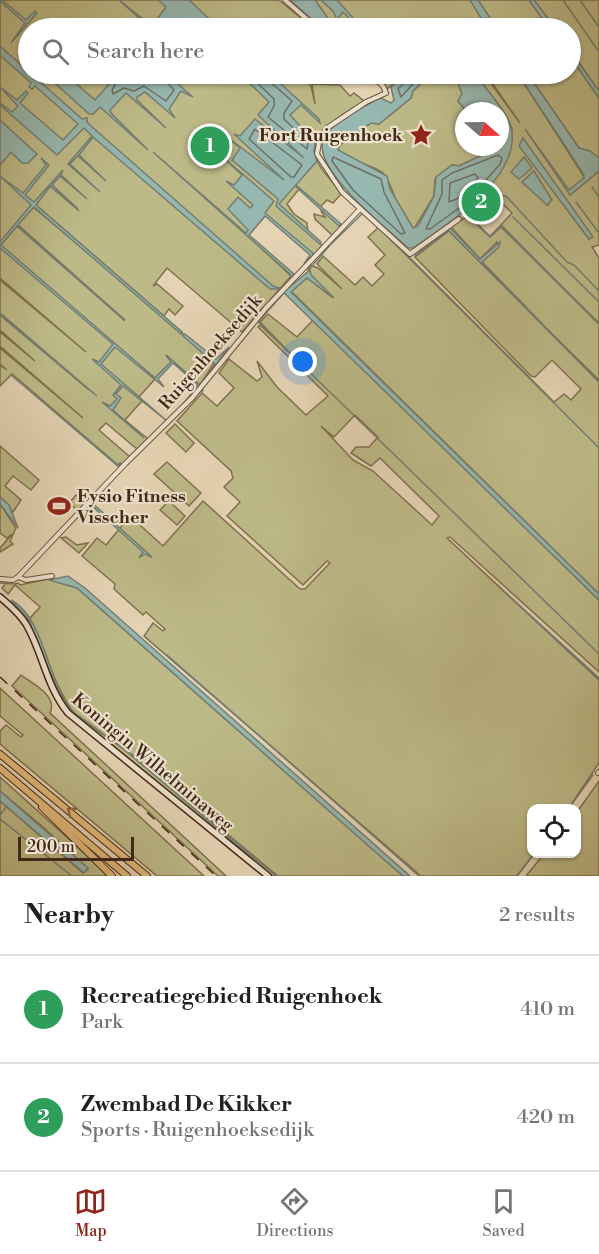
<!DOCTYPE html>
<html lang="en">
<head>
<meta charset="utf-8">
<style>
	:root { --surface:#fff; --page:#f6f6f6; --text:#202124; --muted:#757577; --line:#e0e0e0; --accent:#8f2418 }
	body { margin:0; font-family:"Libre Bodoni",serif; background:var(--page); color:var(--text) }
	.controls { position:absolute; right:18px; bottom:18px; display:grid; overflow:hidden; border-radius:12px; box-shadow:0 2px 4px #0004 }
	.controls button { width:54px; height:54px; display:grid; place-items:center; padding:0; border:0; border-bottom:2px solid var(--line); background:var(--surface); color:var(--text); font:30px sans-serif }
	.compass { position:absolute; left:455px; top:102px; width:54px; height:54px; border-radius:50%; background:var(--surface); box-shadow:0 2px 4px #0004; rotate:110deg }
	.scale { position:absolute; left:18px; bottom:15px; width:116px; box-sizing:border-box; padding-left:6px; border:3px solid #422817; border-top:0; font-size:16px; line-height:21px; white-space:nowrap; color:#422817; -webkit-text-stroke:4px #eee3ce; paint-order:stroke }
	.you { position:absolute; left:303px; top:362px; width:21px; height:21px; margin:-15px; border:4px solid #fff; border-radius:50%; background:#1a73e8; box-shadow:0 0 0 9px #1a73e833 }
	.badge { display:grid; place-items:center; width:39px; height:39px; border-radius:50%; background:var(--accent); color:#fff; font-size:20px; font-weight:700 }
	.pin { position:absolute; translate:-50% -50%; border:3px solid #fff; box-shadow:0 2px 6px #0006 }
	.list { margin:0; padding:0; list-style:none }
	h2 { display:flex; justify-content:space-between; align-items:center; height:78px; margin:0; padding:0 24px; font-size:26px }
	h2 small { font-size:20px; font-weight:400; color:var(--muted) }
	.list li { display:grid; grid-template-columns:39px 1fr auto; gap:18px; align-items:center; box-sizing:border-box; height:108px; padding:0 24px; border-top:2px solid var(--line) }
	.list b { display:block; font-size:22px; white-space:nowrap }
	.list p { margin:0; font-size:20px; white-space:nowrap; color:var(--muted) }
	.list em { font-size:20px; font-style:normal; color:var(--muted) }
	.icon { flex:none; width:33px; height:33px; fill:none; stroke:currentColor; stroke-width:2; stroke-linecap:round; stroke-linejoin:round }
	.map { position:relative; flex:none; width:599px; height:876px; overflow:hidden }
	.search { position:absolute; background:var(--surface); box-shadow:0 2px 4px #0004; left:18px; right:18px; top:18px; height:66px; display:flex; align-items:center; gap:15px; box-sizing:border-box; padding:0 21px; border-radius:33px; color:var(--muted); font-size:22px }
	.sheet { height:294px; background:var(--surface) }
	nav { display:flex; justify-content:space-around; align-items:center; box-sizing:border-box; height:84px; border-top:2px solid var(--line); background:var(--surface); font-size:16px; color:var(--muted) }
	nav a { display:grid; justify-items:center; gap:3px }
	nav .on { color:var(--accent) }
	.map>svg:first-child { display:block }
	.green { fill:#bdba87; stroke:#80714f; stroke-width:1.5; fill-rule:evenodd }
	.water { fill:#96b8b0; stroke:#747e73; stroke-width:1.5 }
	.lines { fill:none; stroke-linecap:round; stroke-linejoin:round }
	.shore { stroke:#6c7064; stroke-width:1.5 }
	.stream { stroke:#747e73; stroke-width:1.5 }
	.street-casing { stroke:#6b533e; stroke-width:6 }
	.secondary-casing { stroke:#422817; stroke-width:8 }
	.highway-casing { stroke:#422817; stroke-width:8 }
	.street { stroke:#eee3ce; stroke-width:4 }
	.secondary { stroke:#eee3ce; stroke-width:5 }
	.highway { stroke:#e2ba7a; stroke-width:6 }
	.rail { stroke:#422817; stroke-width:1.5; stroke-dasharray:10 10; stroke-linecap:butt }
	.oneway { stroke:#8a6a44 }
	.labels { text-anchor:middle; stroke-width:4.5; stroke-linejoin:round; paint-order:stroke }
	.poi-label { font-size:18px; font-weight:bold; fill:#422817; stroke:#eee3ce; text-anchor:end }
	.street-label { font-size:18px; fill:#422817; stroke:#eee3ce }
</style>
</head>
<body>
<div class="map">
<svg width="599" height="876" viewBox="0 0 599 876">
	<rect width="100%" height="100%" fill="#e5d4b4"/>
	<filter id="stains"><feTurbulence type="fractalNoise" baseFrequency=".00333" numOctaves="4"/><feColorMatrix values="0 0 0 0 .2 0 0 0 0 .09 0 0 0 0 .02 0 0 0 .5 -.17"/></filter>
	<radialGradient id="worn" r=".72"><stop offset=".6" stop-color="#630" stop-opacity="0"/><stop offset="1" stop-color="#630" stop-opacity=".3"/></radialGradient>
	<g class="green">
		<path d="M0 0H279L313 28H28V74H299L311 86 315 104 312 84 340 85 350 96 354 93 364 101C345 114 302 134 318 163 324 174 334 183 342 193L333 203 327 200 320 207 299 189 287 204 294 214 307 223 308 233 323 246 313 256 266 215 248 236 291 276 242 332 167 268 153 286 157 284 183 306 175 315 169 309 164 316 36 205 50 186 78 209 52 185 57 178 33 207 182 332 184 336 214 363 200 385 166 355 171 362 155 378 114 344 155 379 139 397 100 365 142 401 125 420 148 439 138 450 106 423 99 430 130 457 120 467V463L118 465 12 374 0 386V365L7 370 0 364V348L83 418 0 346V332L35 361 0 330V315L89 390 0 313V280L86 352 0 278V246L17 226 125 320 18 225 0 245Z"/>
		<path d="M290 0H529L549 28H497L492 21 486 26 487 28H322Z"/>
		<path d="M534 0H599V91L571 51 570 28H555Z"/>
		<path d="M571 58 599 98V158L579 148 528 74H570Z"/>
		<path d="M372 74H405L387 89Z"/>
		<path d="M431 74H455L462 94 458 101 466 111 464 147H498L459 166 452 165 435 179 434 196 414 229C397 216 395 187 383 173 375 165 348 162 338 150L340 145 371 123 379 124 411 98 413 91Z"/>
		<path d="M475 74H484L520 123 486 74H518L583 175 584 178 568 191 570 195 599 171V245L592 247 599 258V323L552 277 599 324V380L550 332 599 382V594L291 291 307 278 333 298 311 275 308 269 310 265 318 268 342 289 317 264 323 256 355 285 363 277 372 286 384 274 375 265 385 255 368 237 379 227 554 402 564 394 571 400 581 389 552 360 535 377 531 376 415 257 449 231 526 307 482 262 497 246V242L480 259 451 227 469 215 490 237 501 227 514 239 501 225 512 213 487 189 510 152 512 128ZM523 139 592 236 589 239 520 146ZM534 171 551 200 548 205 522 182Z"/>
		<path d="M323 210 343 226 333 236 315 219 314 214 325 217 321 211Z"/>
		<path d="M268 314 297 337 313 320 599 600V672L450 537 447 538 599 680V763L569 808H532V854H534L517 876H421L144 636 153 623 163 631 165 629 146 612 143 615 114 589 115 584 82 556 97 538 106 545 130 516 163 546 203 501 300 589H305L330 563 327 561 303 585 227 516 240 502 224 487 233 478 231 471 177 421 202 393 217 406 234 388 219 373 229 359 257 381 262 377 257 361 277 387 306 415 328 396 258 327 260 325 293 356 260 322ZM355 415 378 437 369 447H356L351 453 371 466 380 458 439 516 432 525 373 471 353 460 321 426 334 437Z"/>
		<path d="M175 424 194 443 186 452 166 433Z"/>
		<path d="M0 446 39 480 31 490 13 476 5 486 21 500 13 512 0 497Z"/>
		<path d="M167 462 201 493 189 506 154 474Z"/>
		<path d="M76 495 86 503 78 511 69 503Z"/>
		<path d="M169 501 185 516 177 525 160 510Z"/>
		<path d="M0 504 16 528 10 541 13 544 0 552V548L12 534 7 538 0 533Z"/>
		<path d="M66 537 77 545 88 543 79 553 61 538Z"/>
		<path d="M48 579 77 588 403 876H278L133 756 79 716 130 754 276 876H272L71 713C48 690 39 650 28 619L58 691 70 708 56 682 30 618 40 607 15 585 8 594 2 588 6 583H0L15 584 18 583 20 585Z"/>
		<path d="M21 675C33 684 58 696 50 713L226 876H218L12 686Z"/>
		<path d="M0 688 204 876H157L0 744V731L6 725 21 737 23 735 0 716Z"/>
		<path d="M0 777 110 876H0V801L83 873 88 869 43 827 0 791Z"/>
		<path d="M599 781V876H526L544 854H576L577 812Z"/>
	</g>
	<g class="water">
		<path d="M2 0 26 20 35 11 37 13 11 43 25 23 0 1Z"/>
		<path d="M119 0 152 26 166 7 158 0H189L219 28H190L186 25 182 28H150Z"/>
		<path d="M290 0H315L335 28H322Z"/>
		<path d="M321 0H337L362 28H359L343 12 338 18 348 28H341L333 11Z"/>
		<path d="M470 0H478L497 28H487Z"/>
		<path d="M529 0H534L555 28H549Z"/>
		<path d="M0 46 82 119 87 118V122L91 126 273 286 286 290 310 270 311 275 334 298 307 278 291 292 599 594V600L280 289H270L93 137 79 155 106 181 78 156 70 164 100 192 68 164 92 136 84 128 57 155 0 105V103L12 112 18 106 0 87 17 100 26 91 28 93 20 103 63 140 78 124 35 86 32 89 29 87 31 83 0 55Z"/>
		<path d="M570 51 599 91V98L571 58Z"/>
		<path d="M45 74H65L95 100 118 74H166L193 97 181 91 169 109 175 118 145 92 137 97V100L166 128 126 93 110 110 111 113 148 150 100 107 93 114H89Z"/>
		<path d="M240 74H270L319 119 320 123 301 105 290 115 310 137 316 139 314 151 317 161 296 185 341 224 339 226 295 186 279 204 321 242 320 244 276 206 278 199 232 160 240 148 227 137 284 180 234 134 240 136 255 119 304 158 258 115 269 102Z"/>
		<path d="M405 74H431L413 91 411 98 379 124 371 123 340 145 338 150 387 176 390 189 413 228 418 226 434 196 436 177 452 165 459 166 500 147V111H466L458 101 462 94 455 74H475C484 86 508 113 511 127 523 177 447 225 413 248H408C388 229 309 168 324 138 333 121 361 109 377 99L381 98 391 103 394 100 391 87Z"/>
		<path d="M518 74H528L579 148 590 151 599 158V171L570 195 525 129 569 190 584 178V175Z"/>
		<path d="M0 120 37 154 28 163H22L11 152 0 165Z"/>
		<path d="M523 138 593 237 589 239 519 146Z"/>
		<path d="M153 152 246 233 248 230 228 209 238 197 250 208 253 205 226 181 234 185 242 175 218 153 274 201 265 213 314 254 304 264 310 255 265 216 249 235 294 274 291 277 290 274Z"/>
		<path d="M524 157 532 168 519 179 511 172Z"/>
		<path d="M41 158 49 165 25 195 34 202 63 170 61 175 87 199 60 176 52 185 79 211 50 186 36 205 182 332 181 334 34 207 18 225 125 321 17 226 1 245 155 378 171 362 166 355 199 384V387L177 411 197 387V384L173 363 158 379 164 387 115 347 101 364 167 421 123 386 116 394 121 398 113 410 144 438 102 402 110 406 117 399 113 395 121 385 92 359 99 362 113 344 0 248V242L31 205 0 176 23 193 46 165Z"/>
		<path d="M534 171 552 200 547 205 522 182Z"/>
		<path d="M469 217 490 236 501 225 599 324 501 227 490 237Z"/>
		<path d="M452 227V230L480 259 500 242 499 247 482 262 599 382 449 231 414 256Z"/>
		<path d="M0 313 97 396 0 315Z"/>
		<path d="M185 334 216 359 229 347 204 381 215 364 183 336Z"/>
		<path d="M11 375 118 465 122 464 119 467Z"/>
		<path d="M0 497 9 505 18 528 0 504Z"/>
		<path d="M92 503 151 556V557L145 554 139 558 143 552 92 506 85 512Z"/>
		<path d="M68 576 85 588 410 876H403L380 856 77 588 49 580Z"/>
		<path d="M498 586 599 678V680Z"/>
		<path d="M11 600C44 617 47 681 72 710 86 725 116 742 134 756 182 796 229 838 278 876L238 846 126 751 73 712 58 691 28 619Z"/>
		<path d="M0 791 88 868 84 873 0 801Z"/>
	</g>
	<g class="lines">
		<g class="shore">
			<path d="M122 74 112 90 113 94 124 88 134 91 144 86 166 101 174 90 164 79 163 74"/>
			<path d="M248 74 274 99V106L268 117 307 149 308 142 284 119V113L292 101 268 80 267 74"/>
			<path d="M409 74 408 79 398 89 401 97 422 74"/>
			<path d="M255 129 302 165 294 177H291L249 139Z"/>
			<path d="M498 155 502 158 500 164 466 203 430 229H426L442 194V180L452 173Z"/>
			<path d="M333 157 381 179 384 192 405 233 401 234 353 190 332 161Z"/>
			<path d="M475 174 478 178 459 198 449 202 450 183Z"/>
		</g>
		<g class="stream">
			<path d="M563 0 599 52"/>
			<path d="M580 0 599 27"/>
			<path d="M592 187 599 197"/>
			<path d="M500 196H506L567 262 574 265 599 291"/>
			<path d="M576 202 599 233"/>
			<path d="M513 217 599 302"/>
			<path d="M385 234 599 448"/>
			<path d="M308 271 330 245 363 213"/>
			<path d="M283 294 258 322 599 654"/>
			<path d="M202 392 203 390"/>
			<path d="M167 655 419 876"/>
			<path d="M569 808 593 775"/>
			<path d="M0 815 7 806"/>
			<path d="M0 819 72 876"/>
			<path d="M517 876 534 854"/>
		</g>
		<g class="street-casing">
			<g id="street">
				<path d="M285 0 317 28"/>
				<path d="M369 74 383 86 386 93 366 102 327 128 320 137 317 154 342 192 410 254 459 219"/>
				<path d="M18 577 26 580 52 576"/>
				<path d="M0 579 13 580 18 577 126 463 192 398 266 308 360 209"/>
				<path d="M598 773 599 772"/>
			</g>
		</g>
		<g class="secondary-casing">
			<path id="secondary" d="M0 597C9 605 19 613 26 624 43 653 46 686 68 713L268 876"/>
		</g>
		<g class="highway-casing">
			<g id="highway">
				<path d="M0 754 147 876"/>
				<path d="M0 768 127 876"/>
				<path d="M42 807 112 876"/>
			</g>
		</g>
		<use href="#street" class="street"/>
		<use href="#secondary" class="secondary"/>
		<use href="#highway" class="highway"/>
		<path class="rail" d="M0 677 216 876"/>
	</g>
	<defs><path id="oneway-chevron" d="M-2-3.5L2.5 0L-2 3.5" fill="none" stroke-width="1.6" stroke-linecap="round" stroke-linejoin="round" transform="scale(1.5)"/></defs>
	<use class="oneway" href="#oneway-chevron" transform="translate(71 811) rotate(-141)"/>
	<defs>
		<g id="sight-bare" transform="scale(1.8)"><path d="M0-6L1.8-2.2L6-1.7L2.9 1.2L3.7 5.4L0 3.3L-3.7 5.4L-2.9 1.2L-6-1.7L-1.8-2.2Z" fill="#8f2418" stroke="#eee3ce" stroke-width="2.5" paint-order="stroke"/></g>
		<g id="stadium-bare" transform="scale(1.8)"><path d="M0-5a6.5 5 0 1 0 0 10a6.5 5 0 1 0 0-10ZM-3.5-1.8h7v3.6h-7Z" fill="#8f2418" stroke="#eee3ce" stroke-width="2.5" paint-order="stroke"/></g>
	</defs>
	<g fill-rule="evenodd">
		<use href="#sight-bare" x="421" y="135"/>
		<use href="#stadium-bare" x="59" y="506"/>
	</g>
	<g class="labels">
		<g class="poi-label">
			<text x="403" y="141">Fort Ruigenhoek</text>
			<text x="77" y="502" text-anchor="start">Fysio Fitness<tspan x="77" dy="21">Visscher</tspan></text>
		</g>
		<g class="street-label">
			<text transform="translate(210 352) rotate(-49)" y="6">Ruigenhoeksedijk</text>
			<text transform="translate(153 762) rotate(40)" y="6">Koningin Wilhelminaweg</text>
		</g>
	</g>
	<rect width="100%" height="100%" filter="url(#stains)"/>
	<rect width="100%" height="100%" fill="url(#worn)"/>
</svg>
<div class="controls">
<button><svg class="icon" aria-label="locate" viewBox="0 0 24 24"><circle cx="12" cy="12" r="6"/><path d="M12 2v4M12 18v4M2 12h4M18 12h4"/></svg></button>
</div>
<svg class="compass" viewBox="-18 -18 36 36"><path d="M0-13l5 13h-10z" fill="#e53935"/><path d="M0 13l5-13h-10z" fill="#757577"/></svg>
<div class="scale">200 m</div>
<div class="you"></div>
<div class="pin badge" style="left:210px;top:146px;background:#2e9e5b">1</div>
<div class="pin badge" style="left:481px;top:202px;background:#2e9e5b">2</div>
<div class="search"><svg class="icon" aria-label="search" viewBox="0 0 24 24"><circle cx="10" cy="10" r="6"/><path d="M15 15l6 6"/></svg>Search here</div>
</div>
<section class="sheet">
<h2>Nearby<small>2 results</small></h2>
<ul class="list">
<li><span class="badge" style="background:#2e9e5b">1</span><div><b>Recreatiegebied Ruigenhoek</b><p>Park</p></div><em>410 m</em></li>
<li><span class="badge" style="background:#2e9e5b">2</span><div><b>Zwembad De Kikker</b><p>Sports · Ruigenhoeksedijk</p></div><em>420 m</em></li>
</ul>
</section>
<nav>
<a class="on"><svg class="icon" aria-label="map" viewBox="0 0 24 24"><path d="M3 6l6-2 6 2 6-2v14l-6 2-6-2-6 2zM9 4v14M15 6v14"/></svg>Map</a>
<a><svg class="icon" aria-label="directions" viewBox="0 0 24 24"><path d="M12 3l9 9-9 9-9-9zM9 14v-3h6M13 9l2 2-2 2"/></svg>Directions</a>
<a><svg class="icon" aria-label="saved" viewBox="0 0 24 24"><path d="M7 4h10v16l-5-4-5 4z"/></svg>Saved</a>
</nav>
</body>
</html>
